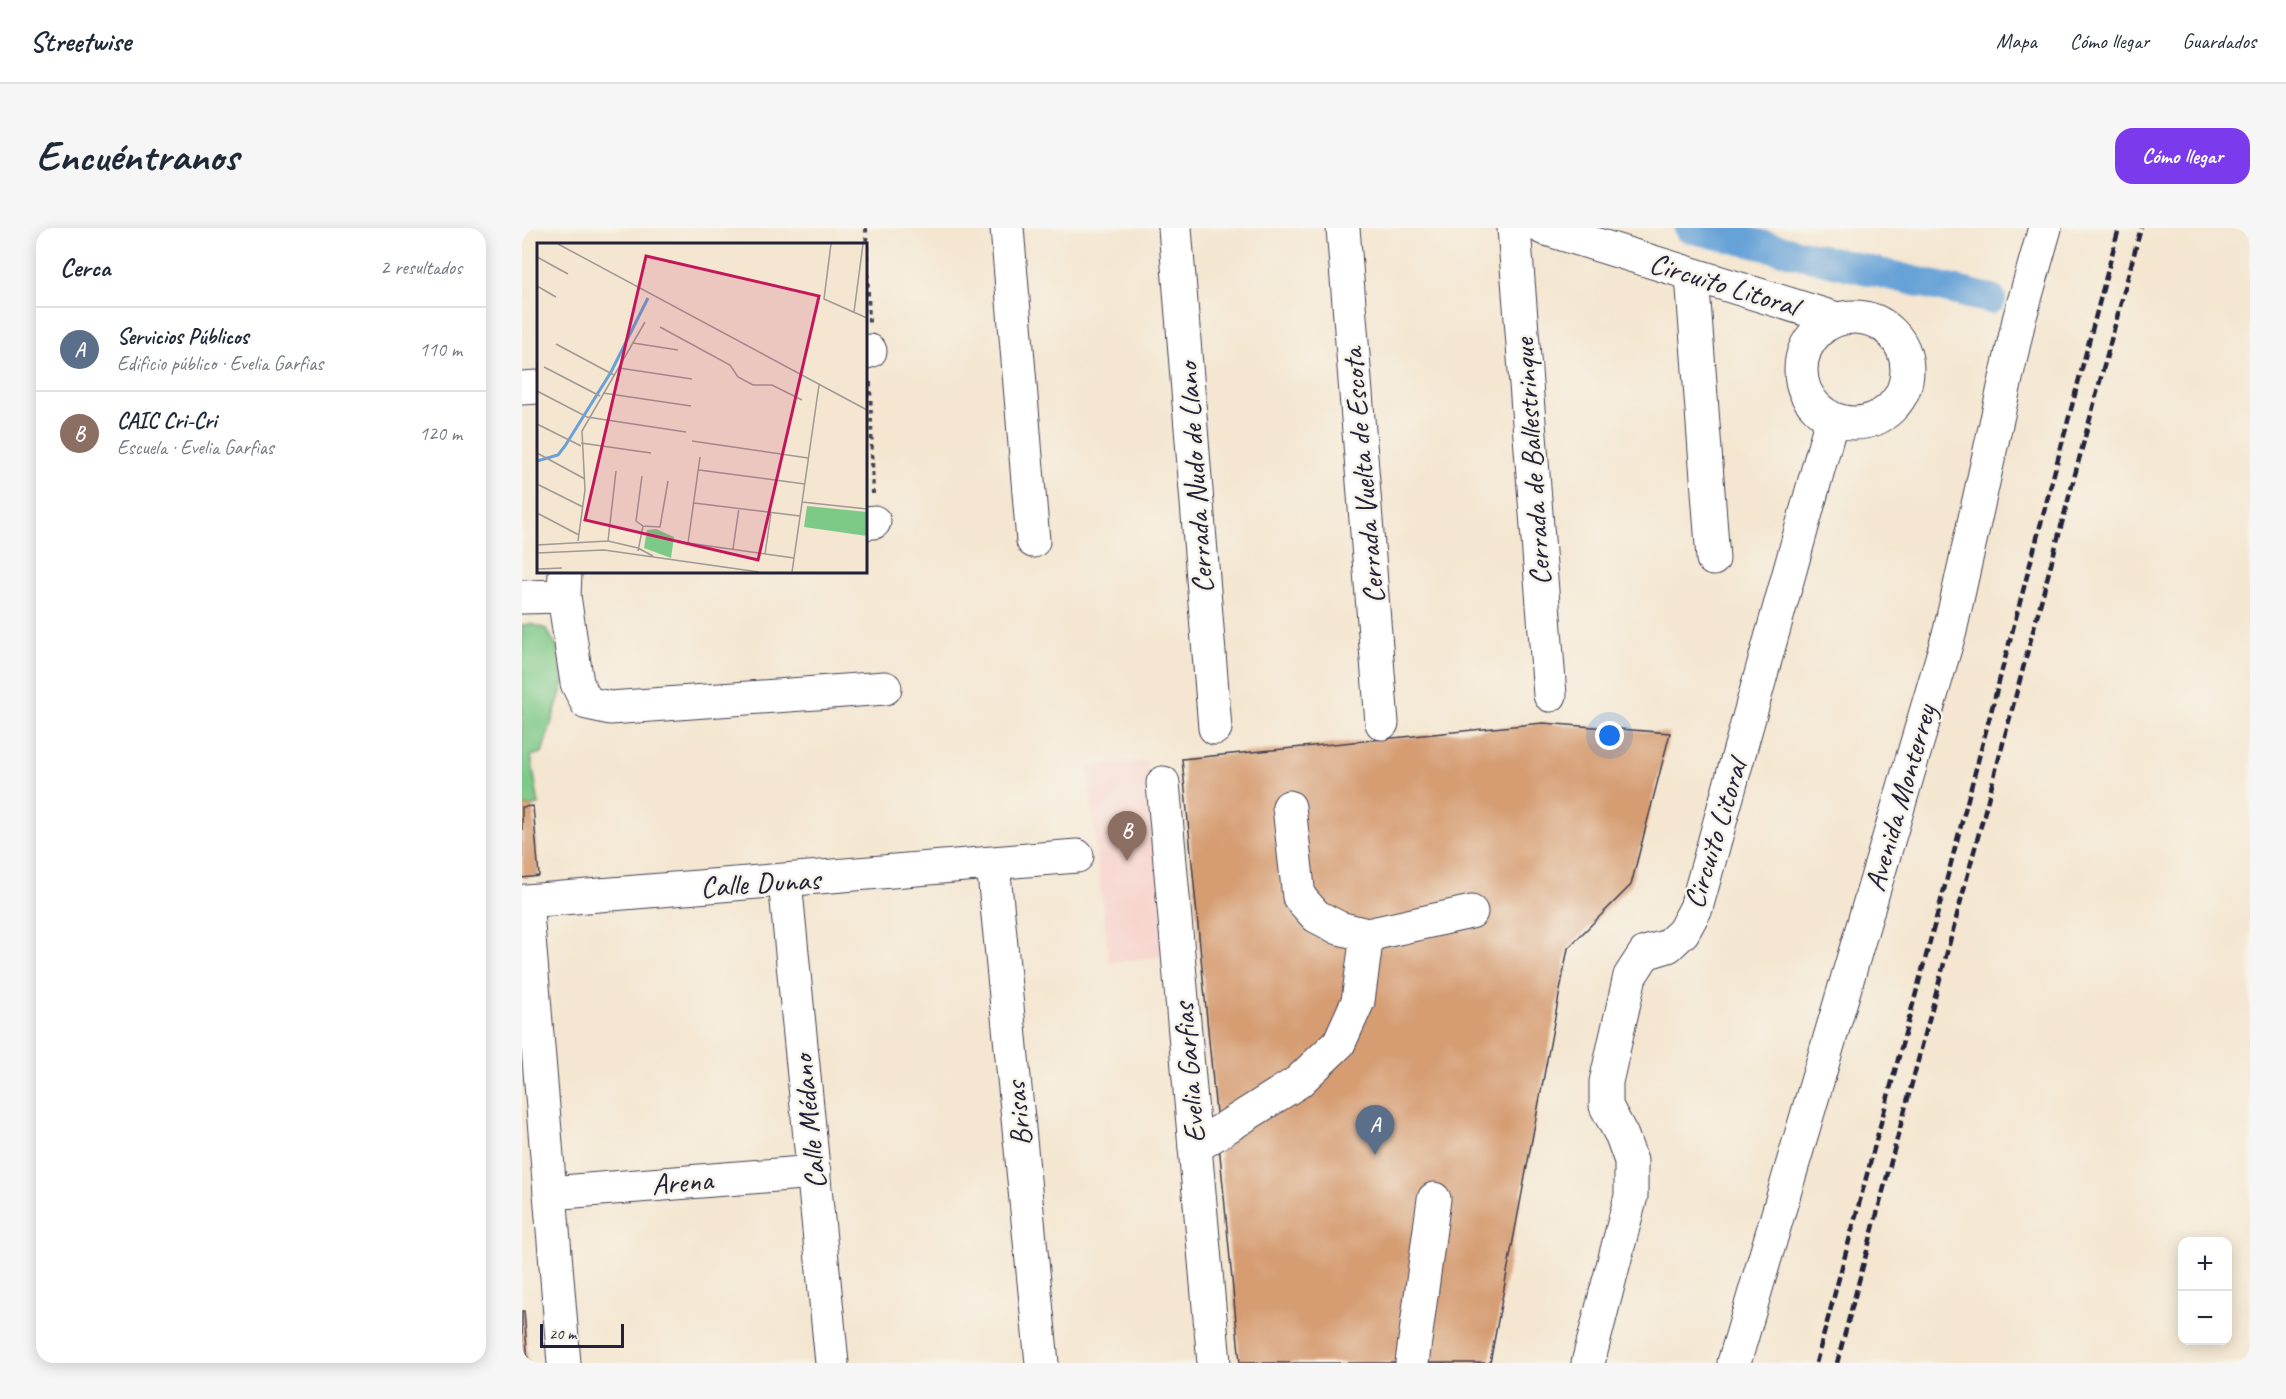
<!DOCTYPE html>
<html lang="es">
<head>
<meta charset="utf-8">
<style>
	:root { --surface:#fff; --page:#f6f6f7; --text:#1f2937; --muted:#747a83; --line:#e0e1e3; --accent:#7c3aed }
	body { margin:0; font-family:Caveat,sans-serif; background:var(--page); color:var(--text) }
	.controls { position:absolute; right:18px; bottom:18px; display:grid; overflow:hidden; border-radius:12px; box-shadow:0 3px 15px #0003 }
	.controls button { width:54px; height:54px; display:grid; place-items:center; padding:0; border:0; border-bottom:2px solid var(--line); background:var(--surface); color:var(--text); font:30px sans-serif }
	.scale { position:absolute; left:18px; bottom:15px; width:84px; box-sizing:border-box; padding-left:6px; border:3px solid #22223b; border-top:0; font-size:16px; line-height:21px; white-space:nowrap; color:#22223b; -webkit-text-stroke:4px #f7f3e8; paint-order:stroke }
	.you { position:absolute; left:1088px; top:508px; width:21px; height:21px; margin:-15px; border:4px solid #fff; border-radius:50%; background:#1a73e8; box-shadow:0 0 0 9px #1a73e833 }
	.badge { display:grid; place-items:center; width:39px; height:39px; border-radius:50%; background:var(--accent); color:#fff; font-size:20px; font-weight:700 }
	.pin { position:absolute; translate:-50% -50px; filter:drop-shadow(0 2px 3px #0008) }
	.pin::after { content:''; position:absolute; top:32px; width:21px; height:18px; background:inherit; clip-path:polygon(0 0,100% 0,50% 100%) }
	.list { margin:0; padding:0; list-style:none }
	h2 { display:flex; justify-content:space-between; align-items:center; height:78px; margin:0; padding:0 24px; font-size:26px }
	h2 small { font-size:20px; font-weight:400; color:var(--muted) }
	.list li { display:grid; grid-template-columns:39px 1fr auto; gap:18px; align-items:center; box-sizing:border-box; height:84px; padding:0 24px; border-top:2px solid var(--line) }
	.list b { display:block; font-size:22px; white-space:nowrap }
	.list p { margin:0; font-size:20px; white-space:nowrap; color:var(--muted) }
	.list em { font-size:20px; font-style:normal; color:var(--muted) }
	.map { position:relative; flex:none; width:1728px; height:1135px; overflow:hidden; border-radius:18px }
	header { display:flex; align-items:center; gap:36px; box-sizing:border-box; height:84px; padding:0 30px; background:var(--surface); border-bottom:2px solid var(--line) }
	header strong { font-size:28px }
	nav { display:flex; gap:33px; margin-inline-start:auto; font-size:21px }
	.intro { display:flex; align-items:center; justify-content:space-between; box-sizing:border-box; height:144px; padding:0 36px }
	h1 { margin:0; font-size:42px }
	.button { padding:15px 27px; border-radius:18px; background:var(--accent); color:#fff; font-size:21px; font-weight:700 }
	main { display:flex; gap:36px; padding:0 36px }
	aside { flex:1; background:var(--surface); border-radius:18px; box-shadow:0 3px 15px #0003 }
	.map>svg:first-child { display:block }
	.built { fill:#f7d0cb }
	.green { fill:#7dc988; stroke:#507662; stroke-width:1.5 }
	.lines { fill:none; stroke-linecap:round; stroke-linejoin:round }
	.canal { stroke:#66a2d7; stroke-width:30 }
	.building { fill:#d69d73 }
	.minor-casing { stroke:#423f51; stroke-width:35 }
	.path { stroke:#423f51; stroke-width:4; stroke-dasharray:4.5 4.5; stroke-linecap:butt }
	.minor { stroke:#fff; stroke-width:33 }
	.rail { stroke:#22223b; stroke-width:4.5; stroke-dasharray:9 4.5; stroke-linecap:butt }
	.labels { text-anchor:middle; stroke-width:5; stroke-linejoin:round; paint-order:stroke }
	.street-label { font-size:30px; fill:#22223b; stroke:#f7f3e8 }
	.inset-river { fill:none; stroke:#66a2d7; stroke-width:3 }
	.inset-road { fill:none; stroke:#a09894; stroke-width:1.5 }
	.view { fill:#c2185b; fill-opacity:0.15; stroke:#c2185b; stroke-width:3 }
	.inset-edge { fill:none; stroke:#22223b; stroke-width:3 }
</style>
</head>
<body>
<header>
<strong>Streetwise</strong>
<nav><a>Mapa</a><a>Cómo llegar</a><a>Guardados</a></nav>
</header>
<div class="intro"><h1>Encuéntranos</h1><a class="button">Cómo llegar</a></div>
<main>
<aside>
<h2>Cerca<small>2 resultados</small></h2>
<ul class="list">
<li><span class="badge" style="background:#5c6f8a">A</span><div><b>Servicios Públicos</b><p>Edificio público · Evelia Garfias</p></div><em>110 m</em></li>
<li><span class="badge" style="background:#8d6e63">B</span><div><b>CAIC Cri-Cri</b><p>Escuela · Evelia Garfias</p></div><em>120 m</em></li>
</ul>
</aside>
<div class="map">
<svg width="1728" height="1135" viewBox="0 0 1728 1135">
	<rect width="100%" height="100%" fill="#f7f3e8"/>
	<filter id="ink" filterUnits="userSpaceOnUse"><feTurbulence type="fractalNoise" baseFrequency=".0167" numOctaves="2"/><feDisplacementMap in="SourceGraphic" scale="12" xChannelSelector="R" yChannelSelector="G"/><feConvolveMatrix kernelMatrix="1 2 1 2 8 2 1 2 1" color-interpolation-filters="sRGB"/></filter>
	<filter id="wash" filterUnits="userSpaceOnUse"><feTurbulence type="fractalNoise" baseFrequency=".008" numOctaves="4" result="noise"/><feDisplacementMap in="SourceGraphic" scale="24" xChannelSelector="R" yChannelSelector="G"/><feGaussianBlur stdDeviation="1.35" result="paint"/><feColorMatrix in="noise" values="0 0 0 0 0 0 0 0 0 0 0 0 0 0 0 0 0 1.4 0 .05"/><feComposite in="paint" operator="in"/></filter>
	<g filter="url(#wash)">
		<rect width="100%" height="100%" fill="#f4e6d0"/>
		<path class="built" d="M625 533 643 728 587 735 565 539Z"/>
		<path class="green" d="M9 396 24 401 34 417 42 454 20 525 9 528 17 577 0 579V397Z"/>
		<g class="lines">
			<path class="canal" d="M1167 0 1469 71"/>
		</g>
		<g id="blocks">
			<g class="building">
				<path d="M1021 495 1148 505 1109 657 1046 720 968 1135H718L660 531Z"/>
				<path d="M11 578 17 648 0 650V579Z"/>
				<path d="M0 1083H2L6 1135H0Z"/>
			</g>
		</g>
	</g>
	<g filter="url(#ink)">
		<use href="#blocks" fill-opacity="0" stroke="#423f51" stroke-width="1.5"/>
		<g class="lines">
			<g class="minor-casing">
				<g id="minor">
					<path d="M485 0 511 313"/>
					<path d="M653 0 693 500"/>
					<path d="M821 0 860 495"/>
					<path d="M992 0 1028 467"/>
					<path d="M1021 0 1315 91"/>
					<path d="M1170 47 1191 331"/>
					<circle cx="1332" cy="142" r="53"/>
					<path d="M344 124 348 123"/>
					<path d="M0 160 16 159"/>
					<path d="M344 295 352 294"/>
					<path d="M43 344 42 368 55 455 65 475 88 480 363 460"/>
					<path d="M0 369 42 368"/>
					<path d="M641 555 692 1135"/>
					<path d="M767 579 777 669 794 688 817 700 845 707 949 684"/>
					<path d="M471 636 520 1135"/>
					<path d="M263 653 310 1135"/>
					<path d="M673 919 776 854 817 815 836 773 845 707"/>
					<path d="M28 965 292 944"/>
					<path d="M42 1135 4 673 555 628"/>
					<path d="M890 1135 912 971"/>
					<path d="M1066 1135 1109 968V933L1100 908 1084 878V854L1108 748 1123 725 1146 718 1161 704 1174 680 1310 191"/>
					<path d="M1212 1135 1428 403 1497 92 1523 0"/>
				</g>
			</g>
			<g class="path">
				<path d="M344 0 347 95"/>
				<path d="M348 154 351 266"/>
			</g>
			<use href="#minor" class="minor"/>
			<g class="rail">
				<path d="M1294 1135 1424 654 1597 0"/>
				<path d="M1315 1135 1619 0"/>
			</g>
		</g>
	</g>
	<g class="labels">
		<g class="street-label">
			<text transform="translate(1202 56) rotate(17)" y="10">Circuito Litoral</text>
			<text transform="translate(1010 234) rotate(-94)" y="10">Cerrada de Ballestrinque</text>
			<text transform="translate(841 248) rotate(-95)" y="10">Cerrada Vuelta de Escota</text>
			<text transform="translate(673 250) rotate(-94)" y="10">Cerrada Nudo de Llano</text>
			<text transform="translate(1378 570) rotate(-74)" y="10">Avenida Monterrey</text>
			<text transform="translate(1193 606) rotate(-73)" y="10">Circuito Litoral</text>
			<text transform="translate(238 655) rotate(-4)" y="10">Calle Dunas</text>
			<text transform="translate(667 845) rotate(-95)" y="10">Evelia Garfias</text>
			<text transform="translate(496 886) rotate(-96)" y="10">Brisas</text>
			<text transform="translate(287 894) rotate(-96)" y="10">Calle Médano</text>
			<text transform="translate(160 954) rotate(-5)" y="10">Arena</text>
		</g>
	</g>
	<g transform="translate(15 15)">
		<rect width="330" height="330" fill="#f4e6d0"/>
		<path d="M270 263 330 269V293L267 284ZM119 286 137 294 134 315 107 305 110 287Z" fill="#7dc988"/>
		<path class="inset-river" d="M0 218 21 212 28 203 74 129 111 55"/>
		<path class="inset-road" d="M21 1 330 167M294 1 287 56 330 75M0 14 31 31M0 43 19 54M317 69 326 1M123 84 193 122 201 134 216 142H235L265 157M96 100 141 107M19 101 77 132M7 124 63 153M82 125 155 136M0 148 50 174 149 189M66 150 154 163M0 181 44 203M155 198 271 215M44 200 114 210M0 210 48 236M163 214 151 300 257 315M162 227 268 241M105 233 99 278 106 283 123 284 131 238M0 241 46 264M265 259 330 266M157 260 263 273M0 270 42 292M41 298 48 247 45 188 108 79M71 298 79 228M0 302 71 298 101 305 116 313M196 306 202 265M101 308 106 283M0 310 67 307 222 329M228 311 234 270M0 326 25 325M255 329 282 142"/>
		<path class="view" d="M109 13 282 53 221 317 48 277Z"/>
		<rect width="330" height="330" class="inset-edge"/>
	</g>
</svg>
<div class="controls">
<button>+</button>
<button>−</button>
</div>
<div class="scale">20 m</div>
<div class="you"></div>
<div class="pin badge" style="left:853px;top:927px;background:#5c6f8a">A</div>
<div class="pin badge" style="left:605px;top:633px;background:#8d6e63">B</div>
</div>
</main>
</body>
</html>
